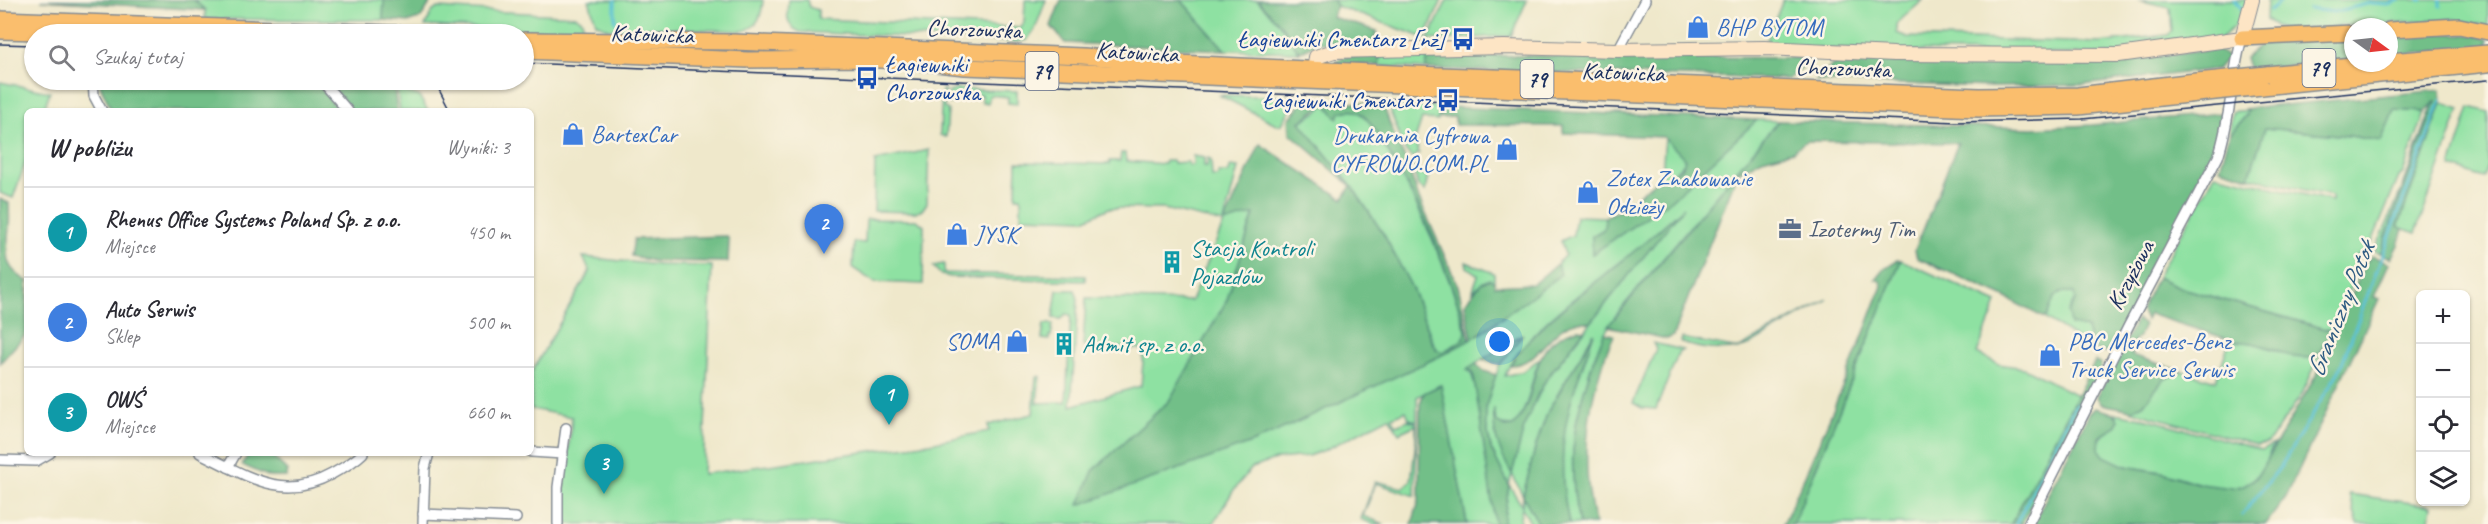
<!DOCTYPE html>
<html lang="pl">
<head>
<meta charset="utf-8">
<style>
	:root { --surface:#fff; --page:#f7f7f7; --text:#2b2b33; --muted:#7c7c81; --line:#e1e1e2; --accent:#1a73e8 }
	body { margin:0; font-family:Caveat,sans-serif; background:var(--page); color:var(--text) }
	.controls { position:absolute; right:18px; bottom:18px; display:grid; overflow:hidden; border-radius:9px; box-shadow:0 2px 4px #0004 }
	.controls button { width:54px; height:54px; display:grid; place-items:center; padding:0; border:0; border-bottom:2px solid var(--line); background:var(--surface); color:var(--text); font:30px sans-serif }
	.compass { position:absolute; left:2344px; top:18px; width:54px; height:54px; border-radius:50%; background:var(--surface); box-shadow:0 2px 4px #0004; rotate:105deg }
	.you { position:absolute; left:1500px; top:342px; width:21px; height:21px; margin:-15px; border:4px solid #fff; border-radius:50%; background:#1a73e8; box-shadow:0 0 0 9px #1a73e833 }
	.badge { display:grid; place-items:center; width:39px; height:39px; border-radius:50%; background:var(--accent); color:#fff; font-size:20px; font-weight:700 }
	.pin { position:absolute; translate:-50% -50px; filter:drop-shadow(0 2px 3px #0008) }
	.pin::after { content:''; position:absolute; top:32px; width:21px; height:18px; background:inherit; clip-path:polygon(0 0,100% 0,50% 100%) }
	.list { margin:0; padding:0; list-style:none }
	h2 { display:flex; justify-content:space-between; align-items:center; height:78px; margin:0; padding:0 24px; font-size:26px }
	h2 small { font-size:20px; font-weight:400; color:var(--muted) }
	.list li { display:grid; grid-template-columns:39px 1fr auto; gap:18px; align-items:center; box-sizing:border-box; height:90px; padding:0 24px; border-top:2px solid var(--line) }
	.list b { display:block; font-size:22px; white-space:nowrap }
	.list p { margin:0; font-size:20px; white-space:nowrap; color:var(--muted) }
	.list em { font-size:20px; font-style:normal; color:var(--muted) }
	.icon { flex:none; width:33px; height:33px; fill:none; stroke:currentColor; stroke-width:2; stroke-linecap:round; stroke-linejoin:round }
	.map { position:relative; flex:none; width:2488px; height:524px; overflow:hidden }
	.search { position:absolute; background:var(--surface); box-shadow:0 2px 4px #0004; left:24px; top:24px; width:510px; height:66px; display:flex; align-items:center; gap:15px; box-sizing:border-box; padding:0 21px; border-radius:33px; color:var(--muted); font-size:22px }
	.panel { position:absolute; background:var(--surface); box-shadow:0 2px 4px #0004; left:24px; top:108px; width:510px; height:348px; border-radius:9px }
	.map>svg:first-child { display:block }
	.green { fill:#8ee1a2; stroke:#548880; stroke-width:1.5; fill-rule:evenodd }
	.forest { fill:#72bf88; stroke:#467773; stroke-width:1.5; fill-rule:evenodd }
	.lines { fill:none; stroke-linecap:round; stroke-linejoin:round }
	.stream { stroke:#59c1d6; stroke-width:3 }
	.street-casing { stroke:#858c94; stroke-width:12 }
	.secondary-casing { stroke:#858c94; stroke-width:16 }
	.primary-casing { stroke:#858c94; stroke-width:18 }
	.street { stroke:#fff; stroke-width:9 }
	.secondary { stroke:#fde5c5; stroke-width:14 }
	.primary { stroke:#fabe6d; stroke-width:15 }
	.tram { stroke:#1b2f5e; stroke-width:1.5 }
	.primary-bridge-casing { stroke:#858c94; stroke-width:18; stroke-linecap:butt }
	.primary-bridge { stroke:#fabe6d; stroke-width:15 }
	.labels { text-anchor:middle; stroke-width:5; stroke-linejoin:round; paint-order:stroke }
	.shield { fill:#fcf5e5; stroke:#5e6a86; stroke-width:1.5 }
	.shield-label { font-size:22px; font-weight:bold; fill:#1b2f5e }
	.shop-label { font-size:24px; fill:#366cbe; stroke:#fcf5e5; text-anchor:start }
	.street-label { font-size:24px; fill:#1b2f5e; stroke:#fcf5e5 }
	.transit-label { font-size:24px; fill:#164399; stroke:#fcf5e5; text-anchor:end }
	.service-label { font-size:24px; fill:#4e5e75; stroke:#fcf5e5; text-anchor:start }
	.culture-label { font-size:24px; fill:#0d838f; stroke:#fcf5e5; text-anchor:start }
	.water-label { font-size:26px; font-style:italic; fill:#2e5b82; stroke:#fcf5e5 }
</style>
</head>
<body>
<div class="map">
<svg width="2488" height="524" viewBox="0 0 2488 524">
	<rect width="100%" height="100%" fill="#fcf5e5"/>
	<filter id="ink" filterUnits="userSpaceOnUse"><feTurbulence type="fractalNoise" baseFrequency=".0167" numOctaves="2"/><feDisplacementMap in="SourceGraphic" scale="12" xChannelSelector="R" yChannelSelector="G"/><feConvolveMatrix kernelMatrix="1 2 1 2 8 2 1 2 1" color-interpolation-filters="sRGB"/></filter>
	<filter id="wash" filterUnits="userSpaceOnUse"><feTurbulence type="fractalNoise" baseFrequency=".008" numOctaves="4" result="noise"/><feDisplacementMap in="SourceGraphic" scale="24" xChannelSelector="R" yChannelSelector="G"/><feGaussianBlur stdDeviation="1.35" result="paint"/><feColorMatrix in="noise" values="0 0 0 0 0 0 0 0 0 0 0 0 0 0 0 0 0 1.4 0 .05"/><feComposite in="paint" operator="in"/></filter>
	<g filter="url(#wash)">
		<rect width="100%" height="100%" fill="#efe8cb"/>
		<g class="green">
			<path d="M194 0H384L383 20 205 19V10Z"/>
			<path d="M589 0H763C762 14 759 27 743 31L657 28 608 29 596 23Z"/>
			<path d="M788 0H807L809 7 818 10V19L1021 28 1024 22 1025 0H1046L1035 29 1027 40 1017 42 800 32C785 26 787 14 788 0Z"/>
			<path d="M1181 0H1257L1280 24 1299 52 1225 50Z"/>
			<path d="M1334 0H1442L1425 38 1336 6Z"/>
			<path d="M1447 0H1527L1511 36 1428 40Z"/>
			<path d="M1783 0H1923L1897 23V33L1907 37 2100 43 2168 35 2172 31 2170 7 2138 0H2251L2250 12 2218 41 2119 55 1764 48Z"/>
			<path d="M2267 0H2488V26L2453 19 2284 30 2266 20Z"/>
			<path d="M438 8 576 16 582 20 584 30 582 32 425 26 433 11Z"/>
			<path d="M1380 54 1428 55 1426 69 1379 66Z"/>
			<path d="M0 82 50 92 43 111H27V158L13 198 0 193Z"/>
			<path d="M397 88 419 96 428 111H400Z"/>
			<path d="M957 89 1017 91V104L1008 103V97L990 95 988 103 982 102V95L954 96 953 103H948L949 92Z"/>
			<path d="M942 90H945L944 108 948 110 946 137 940 135Z"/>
			<path d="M1219 95 1297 97 1282 124 1278 125Z"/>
			<path d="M2437 100 2389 227 2380 253 2375 251 2402 189 2433 104Z"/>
			<path d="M1326 103 1340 112C1346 111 1352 109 1358 112 1370 118 1379 137 1386 148 1420 206 1446 266 1466 330 1466 342 1452 346 1442 352L1436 349 1412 288 1384 235 1353 188 1300 122 1317 112Z"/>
			<path d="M2442 103 2460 109 2416 233 2398 227Z"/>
			<path d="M1396 105 1446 107 1440 113 1438 121 1422 119 1415 140 1419 153 1413 158 1405 150 1391 113 1393 107Z"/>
			<path d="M2470 107 2488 112V166L2484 178 2451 167Z"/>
			<path d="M2248 110C2245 121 2232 127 2229 139L2232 112Z"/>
			<path d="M2394 110 2425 112 2403 173 2399 177 2369 249 2356 256 2355 259 2359 263 2355 278 2334 327 2329 330 2182 288 2157 277 2215 174 2332 201V196L2249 177 2265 128 2350 136 2381 141Z"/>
			<path d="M1757 120 1778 121 1620 310C1604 330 1595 352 1588 377 1571 431 1568 468 1579 524H1569C1561 486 1558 446 1568 407 1575 383 1587 360 1592 336L1548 411 1536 445 1523 496 1539 524H1531L1522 508 1519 524H1503L1509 485 1491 449 1486 422V406L1491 387 1500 365 1522 334 1468 369C1480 377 1492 502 1495 524H1467L1440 385 1417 397V421L1409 419 1406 411 1392 417 1396 425 1408 420 1417 423 1415 496 1376 483 1363 516 1384 524H1373L1361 519 1375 481 1403 488 1411 481 1416 441V425L1399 433 1389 417 1325 450 1308 456 1278 459 1252 468 1233 491 1213 524H567L562 507 572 417 531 409V373L590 271 583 257 659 265 712 266 703 474 930 443 989 431 988 425 1033 414 1036 378 1040 376 1037 403 1066 402 1071 315 1066 314 1061 319 1053 318 1057 290H1075L1078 299 1071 406 1141 386 1144 349 1083 346 1086 298 1191 301 1224 223 1164 209 1109 208 1086 219 1021 217V197H1016L1017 162 1110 164V161H1120L1121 153H1125L1126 161 1164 164 1165 161H1173V163L1188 162V165H1193V156L1204 158V166H1207L1208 158 1211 160 1212 177H1218V173H1229L1230 167 1238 168 1224 222 1254 213 1227 300 1169 401 1093 471 1436 358 1482 333 1560 274 1557 264 1565 255 1561 241 1573 235 1576 216 1605 217V229L1592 236V254L1671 200ZM1679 212 1547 378 1525 423 1512 473 1495 435 1494 412 1496 422 1500 425 1513 426C1531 408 1530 379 1540 358L1524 371 1505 376C1519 333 1605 275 1641 246 1654 235 1666 222 1679 212ZM1512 474 1523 496 1522 506 1509 485Z"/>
			<path d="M1665 137 1683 155 1685 162 1671 176 1656 180 1662 175Z"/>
			<path d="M929 150 927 203 922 210 916 212 874 211 875 161Z"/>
			<path d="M1412 164 1421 174 1428 176 1425 191 1418 186Z"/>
			<path d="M866 219 916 220 924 225 923 284 874 282 853 268 854 242 865 243Z"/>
			<path d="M1901 260 1997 303 1977 353 1998 364 2024 368 2077 395 2011 524H1793Z"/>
			<path d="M1466 262 1494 273V282L1490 279 1481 283 1472 293 1478 275 1467 267Z"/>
			<path d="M944 264V273L1085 276V281L951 277 941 275 933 266Z"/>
			<path d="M2065 291 2074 293 2076 296 2070 308 2077 326C2093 325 2086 338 2092 348L2044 318 2047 316 2054 297Z"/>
			<path d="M1828 299 1748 346C1729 352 1699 350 1681 342L1682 338 1738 349Z"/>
			<path d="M1044 324H1053L1051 336H1049V340L1042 339Z"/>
			<path d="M2230 339C2238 343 2245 341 2253 343 2276 347 2308 373 2325 345L2302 394 2268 443 2256 445 2129 410 2143 405 2163 380 2182 371 2216 381Z"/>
			<path d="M1653 343 1683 350 1679 352 1656 409 1642 408 1633 403 1656 349Z"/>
			<path d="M2114 413 2148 419 2262 450 2274 444C2265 459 2264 475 2246 484 2222 496 2189 479 2166 473 2145 468 2122 469 2104 456 2091 447 2102 433 2113 429L2117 416Z"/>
			<path d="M2349 494 2432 506 2429 524H2358Z"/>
		</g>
		<g class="forest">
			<path d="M41 0H194L205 10Z"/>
			<path d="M384 0H432L421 18 410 22 383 20Z"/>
			<path d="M1061 0H1181L1225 50 1065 43 1051 26Z"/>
			<path d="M1257 0H1334L1336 6 1332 17 1377 31 1373 42 1318 43 1299 52 1280 24Z"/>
			<path d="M2438 33 2474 35 2488 39V46L2389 56V36Z"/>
			<path d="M2353 38V60L2249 70 2245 58 2261 44Z"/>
			<path d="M2216 49 2228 57 2217 69 2082 85 1995 87 1816 81 1840 58 2116 62Z"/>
			<path d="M1380 54 1379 66 1333 64 1344 57Z"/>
			<path d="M1428 55 1812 58 1789 79 1426 69Z"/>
			<path d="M100 80H314L340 111H112L100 85Z"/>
			<path d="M325 80H377L382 89 394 88 397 111H353Z"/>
			<path d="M2441 90 2442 103 2398 226 2403 229 2398 245 2391 258 2380 253 2436 101 2425 112 2394 110 2381 141 2350 136 2265 128 2249 177 2220 168 2230 134 2247 115 2248 110 2244 109Z"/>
			<path d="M1301 101 1383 104 1396 141 1406 160 1419 199 1458 286 1470 340 1436 358 1254 442 1079 505 1093 471 1169 401 1227 300 1254 214 1224 223 1260 144 1343 199 1351 186 1290 133 1289 119 1298 109ZM1325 103 1338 119 1340 112C1346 111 1352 109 1358 112 1370 118 1379 137 1386 148 1421 205 1447 266 1466 330 1466 342 1452 346 1442 352L1436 349 1433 344 1412 288 1384 235 1353 188 1300 122Z"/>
			<path d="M1446 107 1730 119 1757 120 1671 200 1592 254V236L1604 229 1605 217 1627 205 1656 180 1666 179 1676 173 1683 166 1685 159 1664 137 1563 133V126L1455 125V117L1438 118Z"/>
			<path d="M2222 113 2220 131 2211 157 2111 350C2103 354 2099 352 2092 348L2087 328 2070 325 2068 312 2075 301 2074 293C2054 288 2053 302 2047 316L2044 318 2001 295 1917 258 1915 250 1958 143 1806 141 1793 151 1762 159 1738 172 1673 336 1667 339 1608 326 1778 121 2033 128 2092 125Z"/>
			<path d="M0 199 9 203C9 211 10 219 9 227 7 254 1 266 27 281V333L0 363Z"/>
			<path d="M1684 207 1590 323C1552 313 1544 366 1510 365 1531 332 1562 309 1592 285 1624 260 1655 235 1684 207Z"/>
			<path d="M727 236 729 241 728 262 653 261 631 256 634 239Z"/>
			<path d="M2372 256 2389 263 2374 297 2379 299 2286 497 2266 524H2033L2089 414 2095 408 2114 413 2118 420 2116 426 2100 437 2099 449 2104 456 2125 466 2165 473 2200 484 2233 488 2242 486 2256 478 2317 374 2366 262Z"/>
			<path d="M1897 260H1901L1793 524H1783C1819 446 1852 366 1882 286L1880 281 1875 279 1883 269Z"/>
			<path d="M1557 264 1561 274 1550 283 1472 339 1465 304 1481 283 1490 279 1494 282 1495 286 1533 284Z"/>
			<path d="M2157 277 2182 288 2329 330 2334 327 2319 353 2312 358 2292 357 2271 348 2252 343 2234 341 2149 314 2146 320 2141 310Z"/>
			<path d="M2137 319 2144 325 2138 338 2133 341 2136 343 2131 355 2182 371 2163 380 2143 405 2132 410 2101 404 2097 397Z"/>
			<path d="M1578 329 1584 330 1547 378 1538 394 1525 424 1512 474C1499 452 1492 433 1494 408L1496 422 1505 427 1513 426C1544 395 1521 344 1578 329Z"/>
			<path d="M1594 333C1568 404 1553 446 1569 524H1539L1523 496 1536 445 1548 411Z"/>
			<path d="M1604 333 1614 335C1587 393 1579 462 1595 524H1579C1564 449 1577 403 1604 333Z"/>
			<path d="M1523 334 1500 365 1483 359Z"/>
			<path d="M2095 361 2100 363 2101 370 2022 524H2011Z"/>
			<path d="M1476 364 1484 371 1496 375 1486 406V422L1491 449 1509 485 1503 524H1495L1474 378 1472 372 1467 370Z"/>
			<path d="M1441 385 1467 524H1412L1419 501 1420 403 1424 393Z"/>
			<path d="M249 453H274L275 459 288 471 286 477H270L242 465Z"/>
		</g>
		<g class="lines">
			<g class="stream">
				<path d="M615 0V22"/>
				<path d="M2234 0 2242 9"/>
				<path d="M2419 0H2422"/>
				<path d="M2441 0V7"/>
				<path d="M2309 9 2334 12 2371 3 2388 4 2400 0"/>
				<path d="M2270 10 2282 0"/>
				<path d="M2242 515 2281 466 2339 371 2441 100"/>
				<path d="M2016 524 2076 404"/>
			</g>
		</g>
	</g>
	<g filter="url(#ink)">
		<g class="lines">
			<g class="street-casing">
				<g id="street">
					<path d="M1618 50 1645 0"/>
					<path d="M93 80 94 96 102 111"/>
					<path d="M321 80 348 111"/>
					<path d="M531 452 563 454"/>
					<path d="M200 453C246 475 282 502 332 474 343 468 354 462 363 453"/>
					<path d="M0 460 36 461 50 453"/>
					<path d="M228 467 236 453"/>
					<path d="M423 514 516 518"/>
					<path d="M423 524 425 468 429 453"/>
					<path d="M558 524V487L566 428"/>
					<path d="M2028 524 2129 325 2218 157C2231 119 2231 77 2242 38"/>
				</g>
			</g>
			<g class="secondary-casing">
				<path id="secondary" d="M1313 79 1316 57 1334 51 1504 47 1618 50 1764 48 1894 54 2119 55 2242 38 2252 0"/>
			</g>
			<g class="primary-casing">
				<g id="primary">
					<path d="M0 19 416 34"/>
					<path d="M2389 30 2459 26 2488 32"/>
					<path d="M0 31 116 34"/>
					<path d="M2242 38 2353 33"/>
					<path d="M524 40 734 42 1083 56 1155 62 1415 74 1979 96 2078 95 2187 82"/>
					<path d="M524 51 748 60 851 59 907 61 965 67 1978 109 2078 107 2188 95"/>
					<path d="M2389 61 2488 53"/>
					<path d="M2267 74 2370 63"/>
					<path d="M2262 87 2488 64"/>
				</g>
			</g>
			<use href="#street" class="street"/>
			<use href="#secondary" class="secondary"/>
			<use href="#primary" class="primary"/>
			<g class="tram">
				<path d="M0 44 34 45"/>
				<path d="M524 63 1956 122 2082 119 2488 80"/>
				<path d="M434 80 450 111"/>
			</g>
			<g class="primary-bridge-casing">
				<g id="primary-bridge">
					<path d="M2187 82 2267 74"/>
					<path d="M2188 95 2262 87"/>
				</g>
			</g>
			<use href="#primary-bridge" class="primary-bridge"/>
		</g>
	</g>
	<defs>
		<g id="shop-bare" transform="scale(1.8)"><path d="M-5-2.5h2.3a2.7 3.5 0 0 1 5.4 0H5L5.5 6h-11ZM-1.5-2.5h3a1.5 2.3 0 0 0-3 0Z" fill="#3f7fe0" stroke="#fcf5e5" stroke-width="2.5" paint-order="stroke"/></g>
		<g id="bus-bare" transform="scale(1.8)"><path d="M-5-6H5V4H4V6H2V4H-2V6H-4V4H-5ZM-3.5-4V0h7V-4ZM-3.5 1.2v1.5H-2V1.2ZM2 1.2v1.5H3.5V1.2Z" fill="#1a4fb4" stroke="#fcf5e5" stroke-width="2.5" paint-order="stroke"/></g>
		<g id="office-bare" transform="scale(1.8)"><path d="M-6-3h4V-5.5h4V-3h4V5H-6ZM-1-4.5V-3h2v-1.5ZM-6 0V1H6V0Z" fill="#5c6f8a" stroke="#fcf5e5" stroke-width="2.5" paint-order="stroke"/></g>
		<g id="building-bare" transform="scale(1.8)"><path d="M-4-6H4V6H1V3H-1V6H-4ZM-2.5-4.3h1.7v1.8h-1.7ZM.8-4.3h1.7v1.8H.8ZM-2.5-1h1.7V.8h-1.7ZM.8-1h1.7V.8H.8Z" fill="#0f9aa8" stroke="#fcf5e5" stroke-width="2.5" paint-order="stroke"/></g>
	</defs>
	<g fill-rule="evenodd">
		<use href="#shop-bare" x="1698" y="27"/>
		<use href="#bus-bare" x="1463" y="39"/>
		<use href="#bus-bare" x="867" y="78"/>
		<use href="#bus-bare" x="1448" y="100"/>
		<use href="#shop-bare" x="573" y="134"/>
		<use href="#shop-bare" x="1507" y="149"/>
		<use href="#shop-bare" x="1588" y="192"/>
		<use href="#office-bare" x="1790" y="229"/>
		<use href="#shop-bare" x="957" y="234"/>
		<use href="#building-bare" x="1172" y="262"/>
		<use href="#shop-bare" x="1017" y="341"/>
		<use href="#building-bare" x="1064" y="344"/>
		<use href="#shop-bare" x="2050" y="355"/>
	</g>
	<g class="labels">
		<g class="shield">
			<rect x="2302.5" y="49" width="33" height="38" rx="4.5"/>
			<rect x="1025.5" y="52" width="33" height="38" rx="4.5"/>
			<rect x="1520.5" y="60" width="33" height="38" rx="4.5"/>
		</g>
		<g class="shield-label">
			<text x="2319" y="76">79</text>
			<text x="1042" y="79">79</text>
			<text x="1537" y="87">79</text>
		</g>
		<g class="shop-label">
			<text x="1716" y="35">BHP BYTOM</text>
			<text x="591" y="142">BartexCar</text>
			<text x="1489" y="143" text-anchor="end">Drukarnia Cyfrowa<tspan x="1489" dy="28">CYFROWO.COM.PL</tspan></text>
			<text x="1606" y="186">Zotex Znakowanie<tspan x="1606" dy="28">Odzieży</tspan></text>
			<text x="975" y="242">JYSK</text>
			<text x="999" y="349" text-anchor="end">SOMA</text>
			<text x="2068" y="349">PBC Mercedes-Benz<tspan x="2068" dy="28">Truck Service Serwis</tspan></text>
		</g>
		<g class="street-label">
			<text transform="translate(974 29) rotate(2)" y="8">Chorzowska</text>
			<text transform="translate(652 34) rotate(2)" y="8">Katowicka</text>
			<text transform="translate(1137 52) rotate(3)" y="8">Katowicka</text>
			<text transform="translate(1843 68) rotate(2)" y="8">Chorzowska</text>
			<text transform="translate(1623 72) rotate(2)" y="8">Katowicka</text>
			<text transform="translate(2130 275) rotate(-62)" y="8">Krzyżowa</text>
		</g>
		<g class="transit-label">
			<text x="1445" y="47">Łagiewniki Cmentarz [nż]</text>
			<text x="885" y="72" text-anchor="start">Łagiewniki<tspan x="885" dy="28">Chorzowska</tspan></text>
			<text x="1430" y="108">Łagiewniki Cmentarz</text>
		</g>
		<g class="service-label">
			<text x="1808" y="237">Izotermy Tim</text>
		</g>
		<g class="culture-label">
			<text x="1190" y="256">Stacja Kontroli<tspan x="1190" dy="28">Pojazdów</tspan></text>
			<text x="1082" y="352">Admit sp. z o.o.</text>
		</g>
		<g class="water-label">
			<text transform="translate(2340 309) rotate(-68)" y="9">Graniczny Potok</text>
		</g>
	</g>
</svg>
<div class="controls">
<button>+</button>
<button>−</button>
<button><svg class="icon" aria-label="locate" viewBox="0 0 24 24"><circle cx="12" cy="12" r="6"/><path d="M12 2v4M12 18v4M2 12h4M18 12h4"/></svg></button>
<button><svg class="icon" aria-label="layers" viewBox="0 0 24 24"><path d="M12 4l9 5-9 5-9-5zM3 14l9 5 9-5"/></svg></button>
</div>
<svg class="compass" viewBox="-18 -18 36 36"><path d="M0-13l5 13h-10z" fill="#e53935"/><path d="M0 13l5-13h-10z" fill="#7c7c81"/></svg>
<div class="you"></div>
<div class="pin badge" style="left:889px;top:425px;background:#0f9aa8">1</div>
<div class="pin badge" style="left:824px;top:254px;background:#3f7fe0">2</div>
<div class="pin badge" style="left:604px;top:494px;background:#0f9aa8">3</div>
<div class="search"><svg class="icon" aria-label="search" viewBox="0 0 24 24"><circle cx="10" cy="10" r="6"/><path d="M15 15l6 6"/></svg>Szukaj tutaj</div>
<section class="panel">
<h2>W pobliżu<small>Wyniki: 3</small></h2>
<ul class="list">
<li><span class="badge" style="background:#0f9aa8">1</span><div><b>Rhenus Office Systems Poland Sp. z o.o.</b><p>Miejsce</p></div><em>450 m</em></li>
<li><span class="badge" style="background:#3f7fe0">2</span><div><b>Auto Serwis</b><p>Sklep</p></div><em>500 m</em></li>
<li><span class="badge" style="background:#0f9aa8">3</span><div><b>OWŚ</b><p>Miejsce</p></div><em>660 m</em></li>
</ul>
</section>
</div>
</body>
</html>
